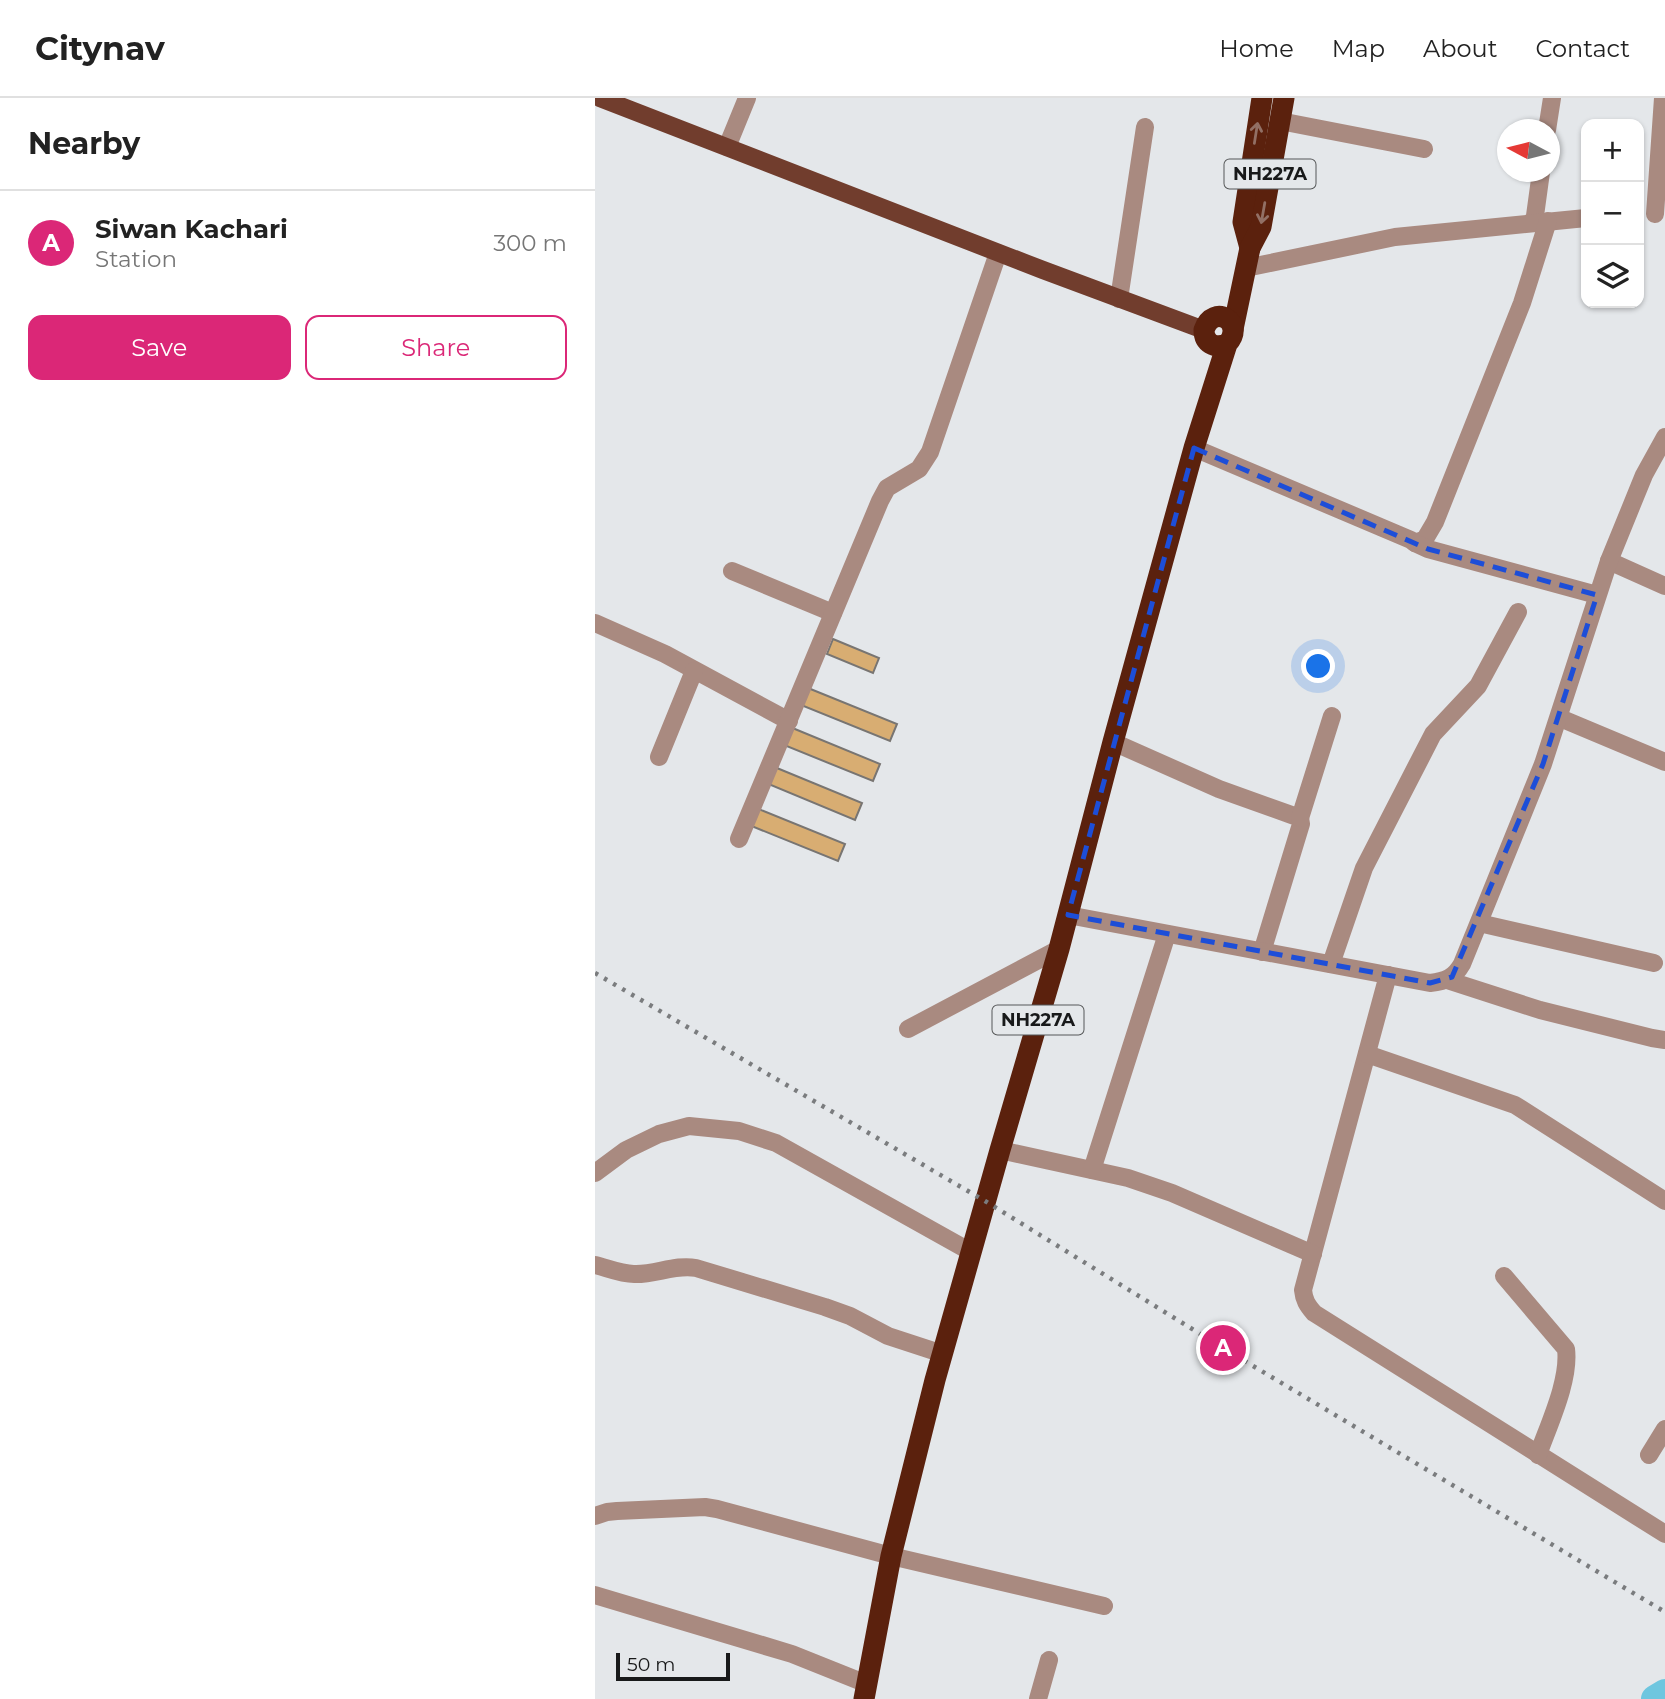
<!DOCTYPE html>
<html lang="en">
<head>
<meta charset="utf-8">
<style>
	:root { --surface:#fff; --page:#f6f6f6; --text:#222; --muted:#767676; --line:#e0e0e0; --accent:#db2777 }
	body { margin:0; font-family:Montserrat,sans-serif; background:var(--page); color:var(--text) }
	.controls { position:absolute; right:21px; top:21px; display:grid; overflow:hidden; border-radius:14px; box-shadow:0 2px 5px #0004 }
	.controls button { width:63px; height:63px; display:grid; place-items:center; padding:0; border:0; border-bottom:2px solid var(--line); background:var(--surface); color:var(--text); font:35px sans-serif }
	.compass { position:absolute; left:902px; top:21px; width:63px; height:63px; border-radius:50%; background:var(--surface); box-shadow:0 2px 5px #0004; rotate:277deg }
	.scale { position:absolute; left:21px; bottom:18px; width:114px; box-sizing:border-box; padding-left:7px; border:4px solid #18191a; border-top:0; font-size:19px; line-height:24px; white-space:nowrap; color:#18191a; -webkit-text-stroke:5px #e4e7ea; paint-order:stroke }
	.you { position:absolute; left:724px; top:569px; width:24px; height:24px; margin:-18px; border:5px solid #fff; border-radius:50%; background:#1a73e8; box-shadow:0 0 0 10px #1a73e833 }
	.badge { display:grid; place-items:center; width:46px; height:46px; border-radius:50%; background:var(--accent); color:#fff; font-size:23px; font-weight:700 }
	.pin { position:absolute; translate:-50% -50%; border:4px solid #fff; box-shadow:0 2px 7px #0006 }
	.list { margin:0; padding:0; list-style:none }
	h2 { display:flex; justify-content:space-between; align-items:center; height:91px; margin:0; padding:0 28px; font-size:30px }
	h2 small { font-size:23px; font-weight:400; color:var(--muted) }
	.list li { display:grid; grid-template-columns:46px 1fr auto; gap:21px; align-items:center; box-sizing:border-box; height:105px; padding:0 28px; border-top:2px solid var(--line) }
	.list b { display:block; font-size:26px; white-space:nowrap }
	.list p { margin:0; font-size:23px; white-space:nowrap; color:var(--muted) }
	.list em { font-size:23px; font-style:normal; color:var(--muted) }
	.actions { display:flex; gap:14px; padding:21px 28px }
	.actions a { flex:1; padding:16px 0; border:2px solid var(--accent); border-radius:14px; text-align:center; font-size:24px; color:var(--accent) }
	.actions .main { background:var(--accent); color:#fff }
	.icon { flex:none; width:38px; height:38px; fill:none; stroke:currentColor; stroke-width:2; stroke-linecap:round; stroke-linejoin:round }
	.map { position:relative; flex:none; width:1070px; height:1601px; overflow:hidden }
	header { display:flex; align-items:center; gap:42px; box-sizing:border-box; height:98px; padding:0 35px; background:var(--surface); border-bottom:2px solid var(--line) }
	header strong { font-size:33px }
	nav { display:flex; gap:38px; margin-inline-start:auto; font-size:24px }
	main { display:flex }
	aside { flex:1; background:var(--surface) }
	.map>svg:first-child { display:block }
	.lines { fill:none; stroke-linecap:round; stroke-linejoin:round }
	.river { stroke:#6ec6df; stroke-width:28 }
	.building { fill:#d8ad72; stroke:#787572; stroke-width:2 }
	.minor { stroke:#a98a80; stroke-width:18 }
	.major { stroke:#713d2d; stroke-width:18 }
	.highway { stroke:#5b210d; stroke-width:21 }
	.rail { stroke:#7a7c7e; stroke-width:4.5; stroke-dasharray:3.5 7; stroke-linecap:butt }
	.oneway { stroke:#927065 }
	.marked { fill:none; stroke:#1d4ed8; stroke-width:5; stroke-dasharray:14 9; stroke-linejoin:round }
	.labels { text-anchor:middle; stroke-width:6; stroke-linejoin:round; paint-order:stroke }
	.shield { fill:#e4e7ea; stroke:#555758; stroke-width:2 }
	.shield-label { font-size:18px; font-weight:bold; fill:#18191a }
</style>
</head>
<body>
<header>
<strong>Citynav</strong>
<nav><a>Home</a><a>Map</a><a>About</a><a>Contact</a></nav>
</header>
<main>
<aside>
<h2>Nearby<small></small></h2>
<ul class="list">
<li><span class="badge">A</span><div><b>Siwan Kachari</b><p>Station</p></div><em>300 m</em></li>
</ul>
<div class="actions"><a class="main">Save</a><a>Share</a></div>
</aside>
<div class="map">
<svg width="1070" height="1601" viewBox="0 0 1070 1601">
	<rect width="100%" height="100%" fill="#e4e7ea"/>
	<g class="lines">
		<path class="river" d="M1060 1601 1070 1595"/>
	</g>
	<g class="building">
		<path d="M238 541 284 560 278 575 232 556Z"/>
		<path d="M213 590 302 626 295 643 206 607Z"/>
		<path d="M195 629 285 666 278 683 189 647Z"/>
		<path d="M177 668 267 705 260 722 171 685Z"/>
		<path d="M161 710 250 746 243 763 154 727Z"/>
	</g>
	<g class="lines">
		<g class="minor">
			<path d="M685 23 829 51"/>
			<path d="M952 32 957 0"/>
			<path d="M132 49 152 0"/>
			<path d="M1060 116 1068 0"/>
			<path d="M939 125 946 74"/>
			<path d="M651 170 800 139 991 120"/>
			<path d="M524 201 550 29"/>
			<path d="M599 350 816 442 820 445 830 441 840 424 927 205 953 123"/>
			<path d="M820 445 833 451 1002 497"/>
			<path d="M1014 463 1070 488"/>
			<path d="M137 473 238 515"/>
			<path d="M0 525 70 556 194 623"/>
			<path d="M965 620 1070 664"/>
			<path d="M518 644 624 691 705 720 706 726 667 854"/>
			<path d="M64 659 99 573"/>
			<path d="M705 720 737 618"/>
			<path d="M144 741 285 403 292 390 324 371 335 354 403 155"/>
			<path d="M473 817 835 885C851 883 859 880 867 866L948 666 1014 463 1049 377 1070 339"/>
			<path d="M884 825 1059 865"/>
			<path d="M736 866 769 770 838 636 883 588 923 514"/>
			<path d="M793 877 708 1192C709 1202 712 1207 719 1215L1070 1436"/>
			<path d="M852 882 945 912 1057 940 1070 942"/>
			<path d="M313 931 464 851"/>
			<path d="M772 956 920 1007 1070 1103"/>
			<path d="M405 1052 533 1080 577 1095 718 1156"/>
			<path d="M497 1072 572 836"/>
			<path d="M0 1075 31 1052 64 1036 94 1028 144 1033 181 1045 376 1154"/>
			<path d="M0 1167C12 1170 26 1176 39 1176 60 1177 80 1166 101 1170L230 1209 255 1218 293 1238 348 1256"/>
			<path d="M909 1178 971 1251C975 1282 954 1326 943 1357"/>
			<path d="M1054 1357 1070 1331"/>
			<path d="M0 1418 12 1414 22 1413 110 1409 122 1411 296 1458 509 1508"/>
			<path d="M0 1497 197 1556 272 1586"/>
			<path d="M443 1601 454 1562"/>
		</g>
		<path class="major" d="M5 0 448 172 609 232"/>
		<g class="highway">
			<path d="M655 150 648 124 667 0"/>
			<path d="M638 231 655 150 666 129 689 0"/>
			<path d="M269 1601 296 1458 340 1282 405 1052 464 851 518 644 599 350 632 246C652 225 618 204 609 232 609 245 619 251 632 246"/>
		</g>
		<path class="rail" d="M0 875 390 1103 628 1250 1070 1514"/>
	</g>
	<defs><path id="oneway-shaft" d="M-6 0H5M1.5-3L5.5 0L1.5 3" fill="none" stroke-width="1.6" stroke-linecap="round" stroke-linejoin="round" transform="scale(1.75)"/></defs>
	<g class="oneway">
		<use href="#oneway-shaft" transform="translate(661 35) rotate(-81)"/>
		<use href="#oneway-shaft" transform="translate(668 115) rotate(100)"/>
	</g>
	<path class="marked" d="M599 350 833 451 1002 497 948 666 857 879 835 885 473 817Z"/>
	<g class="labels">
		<g class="shield">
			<rect x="629.5" y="61.5" width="91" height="29" rx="5"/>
			<rect x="397.5" y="907.5" width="91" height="29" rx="5"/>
		</g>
		<g class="shield-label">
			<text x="675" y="82">NH227A</text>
			<text x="443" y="928">NH227A</text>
		</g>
	</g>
</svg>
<div class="controls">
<button>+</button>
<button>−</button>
<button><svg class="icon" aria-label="layers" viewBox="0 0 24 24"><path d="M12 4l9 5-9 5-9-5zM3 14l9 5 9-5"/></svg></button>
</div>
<svg class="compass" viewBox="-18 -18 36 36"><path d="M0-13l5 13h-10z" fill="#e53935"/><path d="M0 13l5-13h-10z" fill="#767676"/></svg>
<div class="scale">50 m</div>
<div class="you"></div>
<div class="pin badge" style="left:628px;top:1250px">A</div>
</div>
</main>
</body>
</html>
